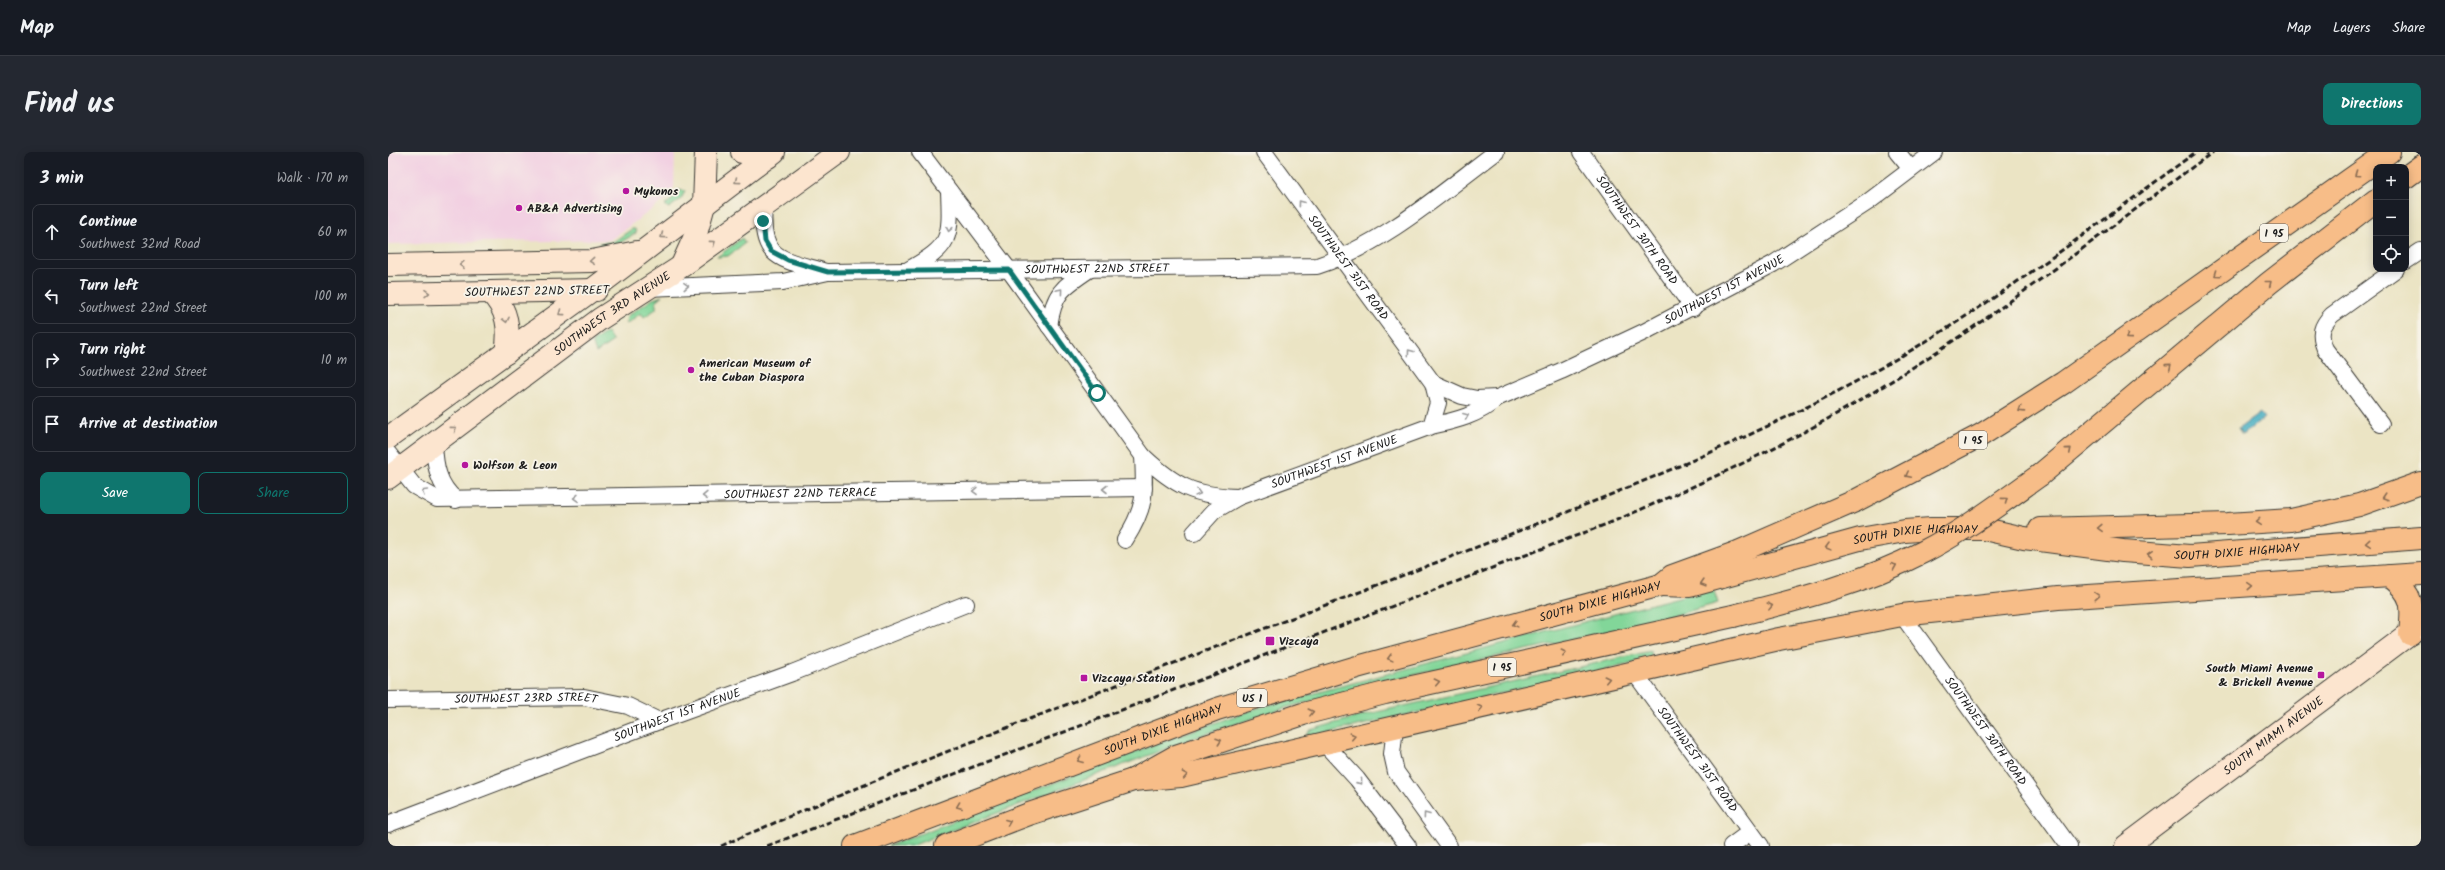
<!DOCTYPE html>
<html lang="en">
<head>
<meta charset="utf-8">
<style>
	:root { --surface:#171b24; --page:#242831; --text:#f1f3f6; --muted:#9ea1a6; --line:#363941; --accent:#0f766e }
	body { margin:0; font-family:Kalam,sans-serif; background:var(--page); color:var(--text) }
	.controls { position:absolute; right:12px; top:12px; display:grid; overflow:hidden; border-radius:8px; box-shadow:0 2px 10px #0003 }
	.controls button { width:36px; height:36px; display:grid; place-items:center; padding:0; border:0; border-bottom:1px solid var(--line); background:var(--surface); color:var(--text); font:20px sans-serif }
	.stop { position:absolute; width:12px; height:12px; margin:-9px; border:3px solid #0f766e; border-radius:50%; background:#fff }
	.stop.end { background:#0f766e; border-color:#fff; box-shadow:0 1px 4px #0008 }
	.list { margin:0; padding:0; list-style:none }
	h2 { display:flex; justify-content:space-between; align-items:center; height:52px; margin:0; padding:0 16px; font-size:17px }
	h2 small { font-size:13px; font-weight:400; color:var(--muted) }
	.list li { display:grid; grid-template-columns:26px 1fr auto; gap:12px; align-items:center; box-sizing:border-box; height:56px; margin:0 8px 8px; padding:0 8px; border:1px solid var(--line); border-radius:8px }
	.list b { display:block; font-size:15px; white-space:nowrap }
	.list p { margin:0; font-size:13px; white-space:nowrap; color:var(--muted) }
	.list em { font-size:13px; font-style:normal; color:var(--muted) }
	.actions { display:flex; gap:8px; padding:12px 16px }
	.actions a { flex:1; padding:9px 0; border:1px solid var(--accent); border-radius:8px; text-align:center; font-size:14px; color:var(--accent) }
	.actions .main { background:var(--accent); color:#fff }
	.icon { flex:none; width:22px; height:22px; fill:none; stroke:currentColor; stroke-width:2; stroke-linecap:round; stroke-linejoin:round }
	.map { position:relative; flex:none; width:2033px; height:694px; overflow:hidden; border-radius:8px }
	header { display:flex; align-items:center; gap:24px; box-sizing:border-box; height:56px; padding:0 20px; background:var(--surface); border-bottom:1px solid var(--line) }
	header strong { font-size:19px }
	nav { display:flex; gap:22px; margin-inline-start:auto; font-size:14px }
	.intro { display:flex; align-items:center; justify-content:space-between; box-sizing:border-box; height:96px; padding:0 24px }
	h1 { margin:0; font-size:28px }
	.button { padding:10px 18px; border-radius:8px; background:var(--accent); color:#fff; font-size:14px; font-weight:700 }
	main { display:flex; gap:24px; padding:0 24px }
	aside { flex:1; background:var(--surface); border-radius:8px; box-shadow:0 2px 10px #0003 }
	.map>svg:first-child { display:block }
	.built { fill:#f2d0e2 }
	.green { fill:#82d699; stroke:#4f795a }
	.water { fill:#41abc0; stroke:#2e646e }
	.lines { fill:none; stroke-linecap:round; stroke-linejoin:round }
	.minor-casing { stroke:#3b3a35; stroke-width:18 }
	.secondary-casing { stroke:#3b3a35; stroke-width:24 }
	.primary-casing { stroke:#3b3a35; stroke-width:24 }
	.trunk-casing { stroke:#3b3a35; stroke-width:24 }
	.motorway-casing { stroke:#3b3a35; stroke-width:24 }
	.minor { stroke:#fff; stroke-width:16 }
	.secondary { stroke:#fce5cf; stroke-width:22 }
	.primary { stroke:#f7bd88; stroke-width:22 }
	.trunk { stroke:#f7bd88; stroke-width:22 }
	.motorway { stroke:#f7bd88; stroke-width:22 }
	.rail { stroke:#1c1c1c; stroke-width:3; stroke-dasharray:6 3; stroke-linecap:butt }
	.motorway-bridge-casing { stroke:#3b3a35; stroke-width:24; stroke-linecap:butt }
	.motorway-bridge { stroke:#f7bd88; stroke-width:22 }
	.oneway { stroke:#8a6c52 }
	.oneway2 { stroke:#978b7e }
	.oneway3 { stroke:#999 }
	.route { stroke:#0f766e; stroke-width:5 }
	.poi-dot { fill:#b5179e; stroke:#f7f3e8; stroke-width:1.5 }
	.labels { text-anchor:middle; stroke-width:3.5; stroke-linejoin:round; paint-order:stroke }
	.shield { fill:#f7f3e8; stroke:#5e5c59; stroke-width:1 }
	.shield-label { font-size:11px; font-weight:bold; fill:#1c1c1c }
	.poi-label { font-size:12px; font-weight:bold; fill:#1c1c1c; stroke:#f7f3e8; text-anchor:start }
	.street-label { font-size:12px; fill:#1c1c1c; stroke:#f7f3e8 }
</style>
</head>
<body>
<header>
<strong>Map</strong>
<nav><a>Map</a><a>Layers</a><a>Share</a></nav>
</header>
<div class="intro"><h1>Find us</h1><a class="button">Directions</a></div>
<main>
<aside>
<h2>3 min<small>Walk · 170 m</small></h2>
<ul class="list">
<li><svg class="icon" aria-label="ahead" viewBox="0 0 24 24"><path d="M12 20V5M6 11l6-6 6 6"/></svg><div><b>Continue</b><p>Southwest 32nd Road</p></div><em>60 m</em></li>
<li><svg class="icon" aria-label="left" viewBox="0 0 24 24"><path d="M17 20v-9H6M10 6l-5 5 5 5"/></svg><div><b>Turn left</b><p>Southwest 22nd Street</p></div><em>100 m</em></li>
<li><svg class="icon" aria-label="right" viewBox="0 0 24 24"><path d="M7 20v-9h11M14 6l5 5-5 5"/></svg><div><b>Turn right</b><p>Southwest 22nd Street</p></div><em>10 m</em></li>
<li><svg class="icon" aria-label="arrive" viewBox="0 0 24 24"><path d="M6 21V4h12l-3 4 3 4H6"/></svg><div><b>Arrive at destination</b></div></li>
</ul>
<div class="actions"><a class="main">Save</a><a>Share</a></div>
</aside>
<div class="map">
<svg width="2033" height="694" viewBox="0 0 2033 694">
	<rect width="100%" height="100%" fill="#f7f3e8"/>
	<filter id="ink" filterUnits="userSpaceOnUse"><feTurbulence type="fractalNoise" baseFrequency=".025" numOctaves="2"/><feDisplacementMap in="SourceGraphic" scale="8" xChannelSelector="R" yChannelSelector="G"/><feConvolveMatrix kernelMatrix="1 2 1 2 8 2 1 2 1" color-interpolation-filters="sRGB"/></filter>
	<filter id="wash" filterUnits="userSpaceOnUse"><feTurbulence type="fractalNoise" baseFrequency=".012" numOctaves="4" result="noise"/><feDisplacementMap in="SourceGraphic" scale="16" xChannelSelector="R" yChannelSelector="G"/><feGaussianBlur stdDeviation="0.9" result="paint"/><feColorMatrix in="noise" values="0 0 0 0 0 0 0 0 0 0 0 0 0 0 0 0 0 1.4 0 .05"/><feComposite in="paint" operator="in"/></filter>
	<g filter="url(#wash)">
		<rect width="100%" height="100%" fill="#ebe4c4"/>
		<path class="built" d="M0 0H287L286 35 281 45 222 88 0 92Z"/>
		<g class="green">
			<path d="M290 38 297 39 293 47 281 56 277 53 285 47Z"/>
			<path d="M244 77H247L248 81 230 92 214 97 212 91 225 90Z"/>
			<path d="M354 86 357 91 340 104 329 105Z"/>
			<path d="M274 144 268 148V157L256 165 253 161 238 172 239 164 265 147Z"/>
			<path d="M219 180 225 189 208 201 204 190Z"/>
			<path d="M1325 436 1330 451 1259 471 1034 521 900 555 811 584 523 694H500L797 581 870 556Z"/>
			<path d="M1263 499 1264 507 925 584 918 583 922 578 980 562Z"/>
		</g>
		<path class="water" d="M1872 261 1876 266 1854 283 1850 277Z"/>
	</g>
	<g filter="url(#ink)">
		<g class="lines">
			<g class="minor-casing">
				<g id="minor">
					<path d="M532 0 621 118 755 304C787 334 806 344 850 345"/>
					<path id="s1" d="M876 0 1045 231 1050 251 1043 274"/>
					<path id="s2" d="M1193 0 1305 156"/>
					<path d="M1509 0 1523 17"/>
					<path d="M376 55C371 109 395 107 438 120"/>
					<path d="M2018 109 2033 99"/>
					<path d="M520 118C563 94 563 87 561 39"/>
					<path id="s3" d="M260 136 395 130 440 120 929 114C996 92 1052 42 1108 0"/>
					<path d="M661 174C666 140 675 135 702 117"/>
					<path id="s4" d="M1045 231 1074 244 1089 247 1109 246 1173 219 1256 180 1385 112 1480 50 1546 0"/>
					<path d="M1993 272 1937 197C1931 182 1933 174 1944 163L2008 117"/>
					<path d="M46 292C47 314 50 333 68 348"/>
					<path id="s5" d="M0 301 26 334 49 347 756 336"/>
					<path id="s6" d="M806 381 826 359 850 345 1043 274C1066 269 1092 263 1109 246"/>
					<path d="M737 388C758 355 757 342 755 304"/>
					<path id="s7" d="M1514 463 1681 694"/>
					<path id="s8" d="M1246 520 1373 694"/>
					<path id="s9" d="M0 548 196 545 240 554 271 569"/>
					<path d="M1007 575 1004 602 1008 620 1061 694"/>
					<path d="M936 591 969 627 1020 694"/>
					<path id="s10" d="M0 672 271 569 404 521 578 452"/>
					<path d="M1343 694 1362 680"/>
				</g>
			</g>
			<g class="secondary-casing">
				<g id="secondary">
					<path d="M354 0 380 5"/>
					<path d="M0 113 204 109 249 100"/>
					<path d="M294 113 308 82 316 53 318 0"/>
					<path d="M102 140C120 157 122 177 118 201"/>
					<path d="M0 142 208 138"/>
					<path d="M0 286 204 138 386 0"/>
					<path id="s11" d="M0 326 212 167 294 114 451 0"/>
					<path id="s12" d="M1738 694 2033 473"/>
				</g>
			</g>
			<g class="primary-casing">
				<g id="primary">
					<path d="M1652 377 1840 372 1903 368 1971 353 2033 331"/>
					<path d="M2002 424C2026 443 2025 453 2022 482"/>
					<path id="s13" d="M1273 433 1302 434 1472 387 1517 379 1543 377H1596L1636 386 1735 399 1802 404 2033 386"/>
					<path d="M745 628 793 624 1391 487 1514 463 1670 446 2033 422"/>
				</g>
			</g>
			<g class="trunk-casing">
				<g id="trunk">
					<path id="s14" d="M467 694 829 557 969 515 1273 433"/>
					<path d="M558 694 641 662 745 628"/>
				</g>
			</g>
			<g class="motorway-casing">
				<g id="motorway">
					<path d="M2018 25 2033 14"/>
					<path d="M1652 323 1881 131 1988 48"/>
					<path d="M1273 433 1284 424 1350 400 1467 349 1593 283 1675 231 2001 0"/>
					<path d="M745 628 788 604 915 562 997 541 1345 464"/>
				</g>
			</g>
			<use href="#minor" class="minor"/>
			<use href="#secondary" class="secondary"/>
			<use href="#primary" class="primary"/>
			<use href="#trunk" class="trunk"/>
			<use href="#motorway" class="motorway"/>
			<g class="rail">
				<path d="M333 694C559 595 791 510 1021 421 1180 360 1340 301 1489 218 1602 155 1704 76 1808 0"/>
				<path d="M379 694 1224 370C1289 342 1353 314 1414 281 1560 203 1692 97 1825 0"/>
			</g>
			<g class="motorway-bridge-casing">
				<path id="motorway-bridge" d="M1345 464C1410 448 1475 431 1535 400 1576 379 1614 350 1652 323"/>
			</g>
			<use href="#motorway-bridge" class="motorway-bridge"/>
		</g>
		<defs><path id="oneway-chevron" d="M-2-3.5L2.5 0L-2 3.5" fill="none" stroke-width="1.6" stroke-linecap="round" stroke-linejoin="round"/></defs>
		<g class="oneway">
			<use href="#oneway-chevron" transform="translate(1969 22) rotate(145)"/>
			<use href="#oneway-chevron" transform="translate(1829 122) rotate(145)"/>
			<use href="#oneway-chevron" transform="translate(1881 131) rotate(-39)"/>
			<use href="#oneway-chevron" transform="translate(1740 185) rotate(144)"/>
			<use href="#oneway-chevron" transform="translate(1781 214) rotate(-40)"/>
			<use href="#oneway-chevron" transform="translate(1633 258) rotate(148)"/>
			<use href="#oneway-chevron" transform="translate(1681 298) rotate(-40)"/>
			<use href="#oneway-chevron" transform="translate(1520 323) rotate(153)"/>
			<use href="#oneway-chevron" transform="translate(1997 345) rotate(162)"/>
			<use href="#oneway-chevron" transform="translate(1617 348) rotate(-36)"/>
			<use href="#oneway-chevron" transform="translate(1870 370) rotate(175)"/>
			<use href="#oneway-chevron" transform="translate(1712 376) rotate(178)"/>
			<use href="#oneway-chevron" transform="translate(1980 391) rotate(175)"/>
			<use href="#oneway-chevron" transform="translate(1440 395) rotate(165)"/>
			<use href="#oneway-chevron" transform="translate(1762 402) rotate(-176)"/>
			<use href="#oneway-chevron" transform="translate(1506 414) rotate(-23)"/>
			<use href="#oneway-chevron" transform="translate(1315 431) rotate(164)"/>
			<use href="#oneway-chevron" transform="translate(1862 434) rotate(-4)"/>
			<use href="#oneway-chevron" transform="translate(1709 444) rotate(-4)"/>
			<use href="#oneway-chevron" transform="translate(1382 454) rotate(-14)"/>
			<use href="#oneway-chevron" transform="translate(1127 472) rotate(165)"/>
			<use href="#oneway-chevron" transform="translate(1176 501) rotate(-13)"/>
			<use href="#oneway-chevron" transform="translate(1002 506) rotate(165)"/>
			<use href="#oneway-chevron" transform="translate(1219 527) rotate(-13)"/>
			<use href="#oneway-chevron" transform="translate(1049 530) rotate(-12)"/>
			<use href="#oneway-chevron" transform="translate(1092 556) rotate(-13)"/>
			<use href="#oneway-chevron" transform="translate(923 560) rotate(-14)"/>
			<use href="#oneway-chevron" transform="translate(965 584) rotate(-13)"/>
			<use href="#oneway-chevron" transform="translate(831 589) rotate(-19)"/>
			<use href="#oneway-chevron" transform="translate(692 608) rotate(159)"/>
			<use href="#oneway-chevron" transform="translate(797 623) rotate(-11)"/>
			<use href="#oneway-chevron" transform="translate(571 654) rotate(159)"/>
			<use href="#oneway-chevron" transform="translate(620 670) rotate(-21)"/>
		</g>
		<g class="oneway2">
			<use href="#oneway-chevron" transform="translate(349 29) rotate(143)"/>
			<use href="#oneway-chevron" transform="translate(275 84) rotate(143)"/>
			<use href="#oneway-chevron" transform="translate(325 91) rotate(-36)"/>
			<use href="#oneway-chevron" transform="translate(204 109) rotate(175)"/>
			<use href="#oneway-chevron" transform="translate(74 113) rotate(179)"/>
			<use href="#oneway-chevron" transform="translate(39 141) rotate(-1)"/>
			<use href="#oneway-chevron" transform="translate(173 161) rotate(144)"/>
			<use href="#oneway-chevron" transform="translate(118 168) rotate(78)"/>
			<use href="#oneway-chevron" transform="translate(66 277) rotate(-37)"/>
		</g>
		<g class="oneway3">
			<use href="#oneway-chevron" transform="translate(913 51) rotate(-126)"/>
			<use href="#oneway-chevron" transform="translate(561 77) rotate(100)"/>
			<use href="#oneway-chevron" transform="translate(298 134) rotate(-3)"/>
			<use href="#oneway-chevron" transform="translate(672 139) rotate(-50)"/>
			<use href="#oneway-chevron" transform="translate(1022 200) rotate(-126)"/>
			<use href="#oneway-chevron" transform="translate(1078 264) rotate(-22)"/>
			<use href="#oneway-chevron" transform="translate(717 337) rotate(180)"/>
			<use href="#oneway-chevron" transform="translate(587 339) rotate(179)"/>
			<use href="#oneway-chevron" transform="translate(36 340) rotate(-150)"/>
			<use href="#oneway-chevron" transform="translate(810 341) rotate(15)"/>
			<use href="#oneway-chevron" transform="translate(317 344) rotate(179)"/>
			<use href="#oneway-chevron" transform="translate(188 346) rotate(179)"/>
			<use href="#oneway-chevron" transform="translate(972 630) rotate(51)"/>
			<use href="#oneway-chevron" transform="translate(1038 663) rotate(-126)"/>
		</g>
	</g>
	<g class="lines" filter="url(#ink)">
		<path class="route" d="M375 69 377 89 383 99 400 108 440 120 621 118 709 241"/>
	</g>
	<g class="poi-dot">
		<circle cx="238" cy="39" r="4"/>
		<circle cx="131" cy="56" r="4"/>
		<circle cx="303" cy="218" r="4"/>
		<circle cx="77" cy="313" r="4"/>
		<rect x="877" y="484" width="10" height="10" rx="2"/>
		<rect x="1929" y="519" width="8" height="8" rx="2"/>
		<rect x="692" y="522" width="8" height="8" rx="2"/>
	</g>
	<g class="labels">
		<g class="shield">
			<rect x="1872" y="72" width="28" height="18" rx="3"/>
			<rect x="1571" y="279" width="28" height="18" rx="3"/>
			<rect x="1100" y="506" width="28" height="18" rx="3"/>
			<rect x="849" y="537" width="30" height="18" rx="3"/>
		</g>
		<g class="shield-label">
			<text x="1886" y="85">I 95</text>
			<text x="1585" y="292">I 95</text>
			<text x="1114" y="519">I 95</text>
			<text x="864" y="550">US 1</text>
		</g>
		<g class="poi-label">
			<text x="246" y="43">Mykonos</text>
			<text x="139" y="60">AB&amp;A Advertising</text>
			<text x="311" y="215">American Museum of<tspan x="311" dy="14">the Cuban Diaspora</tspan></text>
			<text x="85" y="317">Wolfson &amp; Leon</text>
			<text x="891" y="493">Vizcaya</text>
			<text x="1925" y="520" text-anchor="end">South Miami Avenue<tspan x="1925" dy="14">&amp; Brickell Avenue</tspan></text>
			<text x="704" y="530">Vizcaya Station</text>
		</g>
		<g class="street-label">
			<text dy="4" stroke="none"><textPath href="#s2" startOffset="96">SOUTHWEST 30TH ROAD</textPath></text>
			<text dy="4" stroke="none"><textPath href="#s1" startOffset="143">SOUTHWEST 31ST ROAD</textPath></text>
			<text dy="4" stroke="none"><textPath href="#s3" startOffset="450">SOUTHWEST 22ND STREET</textPath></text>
			<text dy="4" stroke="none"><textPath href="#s4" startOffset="319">SOUTHWEST 1ST AVENUE</textPath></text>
			<text transform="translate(149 139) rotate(-1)" y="4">SOUTHWEST 22ND STREET</text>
			<text dy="4" stroke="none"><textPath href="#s11" startOffset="278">SOUTHWEST 3RD AVENUE</textPath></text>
			<text dy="4" stroke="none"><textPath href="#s6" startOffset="160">SOUTHWEST 1ST AVENUE</textPath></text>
			<text dy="4" stroke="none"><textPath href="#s5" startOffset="432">SOUTHWEST 22ND TERRACE</textPath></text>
			<text dy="4" stroke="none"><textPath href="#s13" startOffset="261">SOUTH DIXIE HIGHWAY</textPath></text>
			<text dy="4" stroke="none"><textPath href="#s13" startOffset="585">SOUTH DIXIE HIGHWAY</textPath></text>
			<text dy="4" stroke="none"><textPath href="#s14" startOffset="785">SOUTH DIXIE HIGHWAY</textPath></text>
			<text dy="4" stroke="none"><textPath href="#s9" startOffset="138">SOUTHWEST 23RD STREET</textPath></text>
			<text dy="4" stroke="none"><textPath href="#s10" startOffset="309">SOUTHWEST 1ST AVENUE</textPath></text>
			<text dy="4" stroke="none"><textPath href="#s14" startOffset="329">SOUTH DIXIE HIGHWAY</textPath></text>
			<text dy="4" stroke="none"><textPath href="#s7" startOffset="143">SOUTHWEST 30TH ROAD</textPath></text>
			<text dy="4" stroke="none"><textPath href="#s12" startOffset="184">SOUTH MIAMI AVENUE</textPath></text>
			<text dy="4" stroke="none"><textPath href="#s8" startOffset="108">SOUTHWEST 31ST ROAD</textPath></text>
		</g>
	</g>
</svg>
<div class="controls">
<button>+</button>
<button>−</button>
<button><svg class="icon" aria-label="locate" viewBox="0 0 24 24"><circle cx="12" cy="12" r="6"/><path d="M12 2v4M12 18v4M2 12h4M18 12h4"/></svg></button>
</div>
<div class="stop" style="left:709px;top:241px"></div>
<div class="stop end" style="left:375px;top:69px"></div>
</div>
</main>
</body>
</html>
